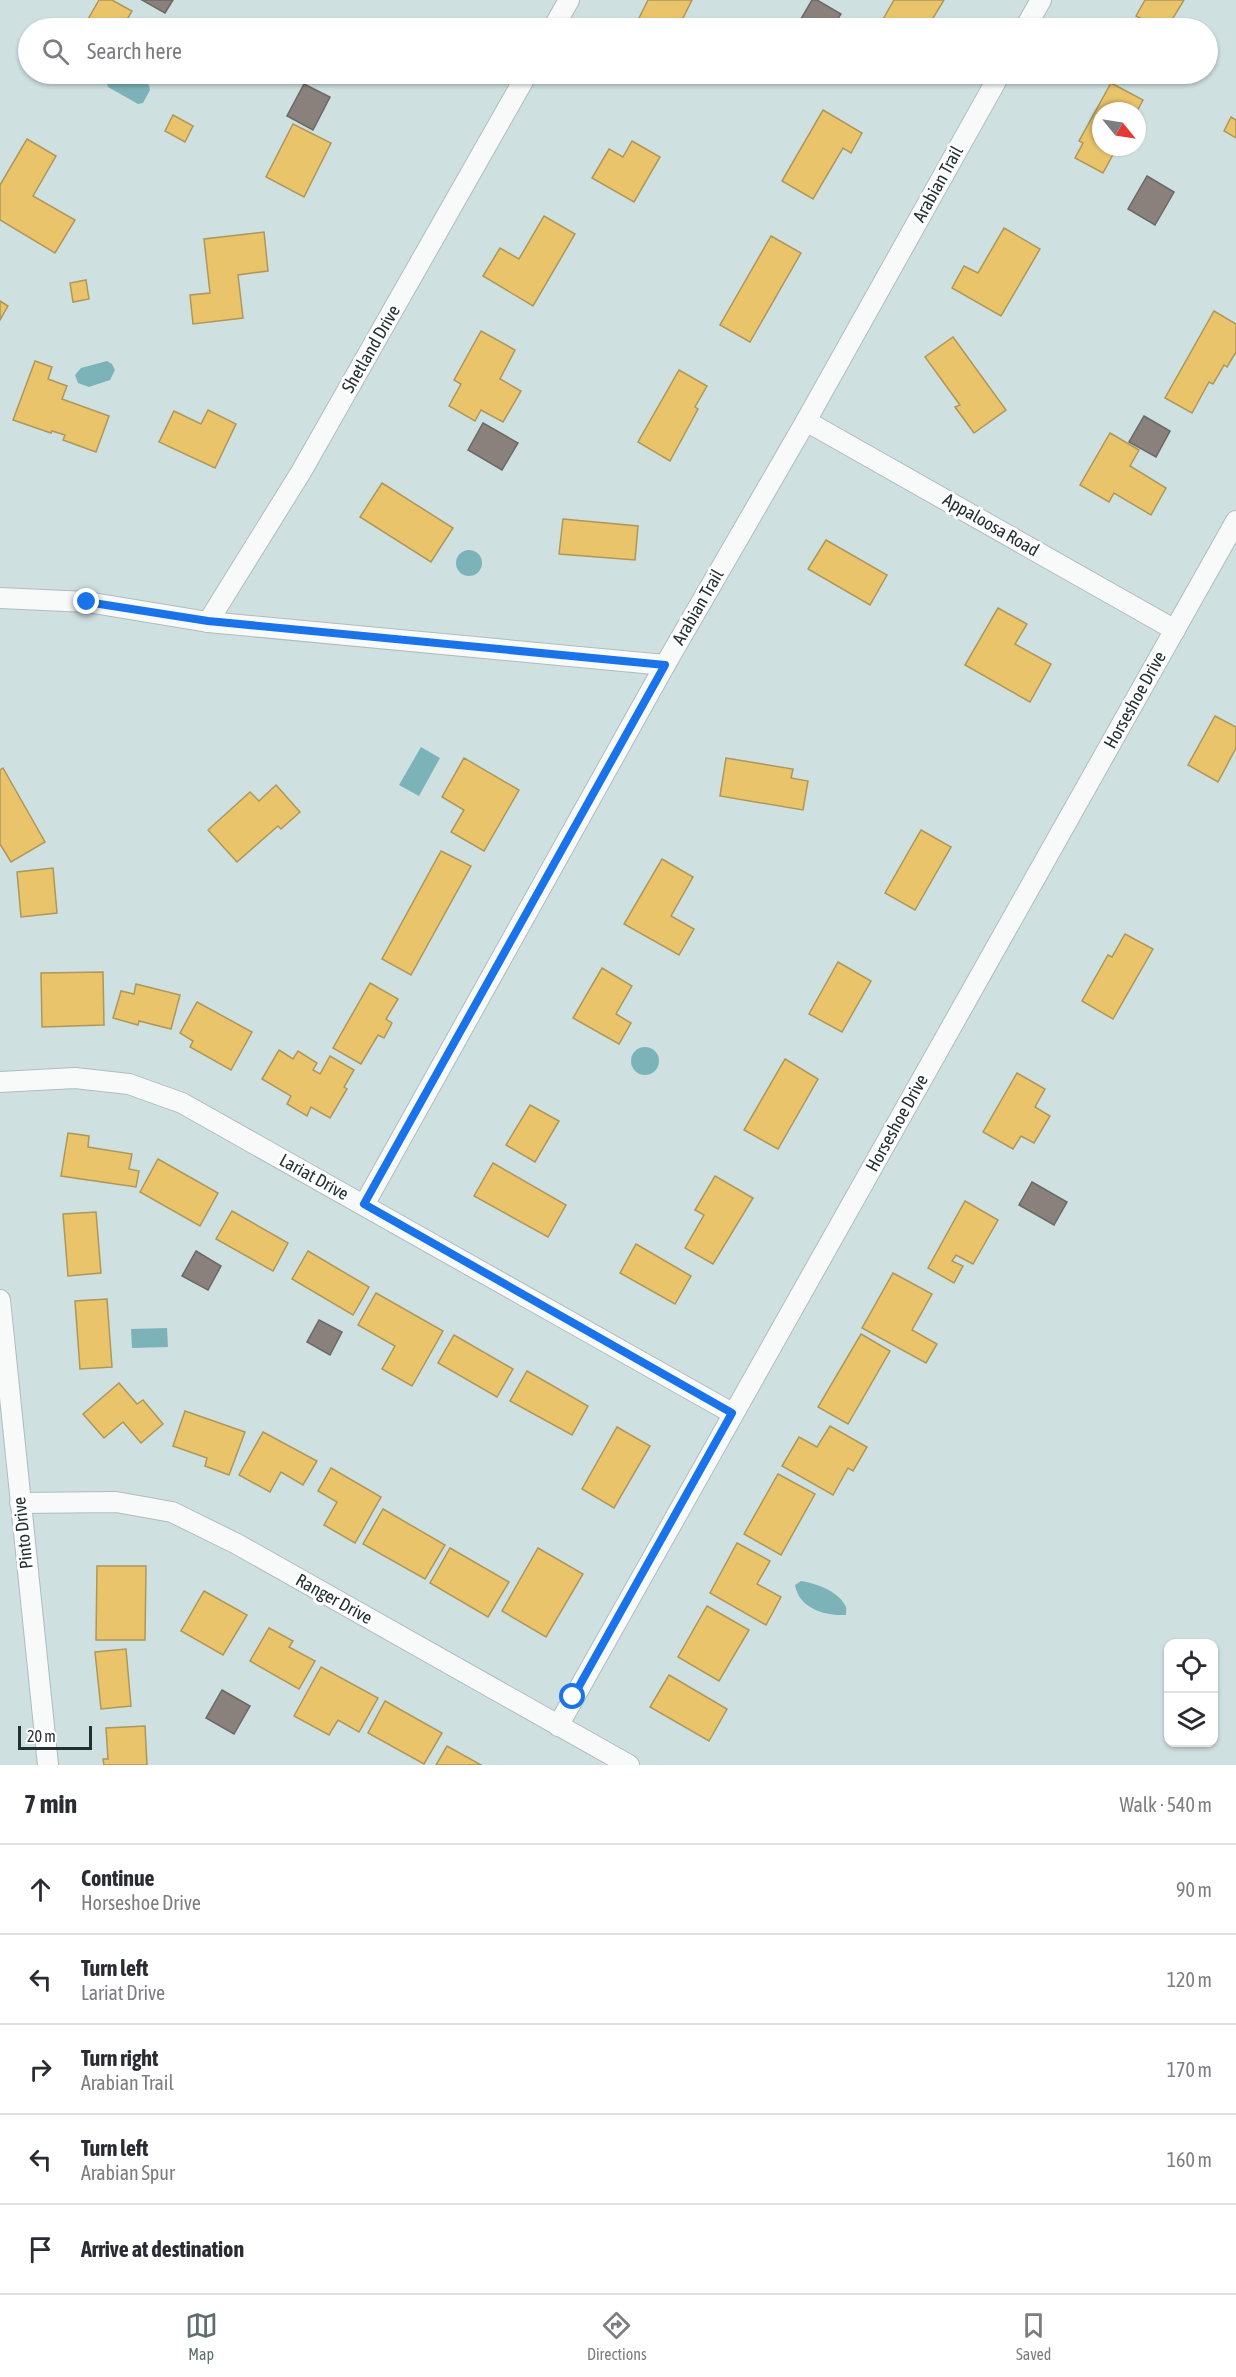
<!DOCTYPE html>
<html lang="en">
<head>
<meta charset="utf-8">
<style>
	:root { --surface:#fff; --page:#f2f2f3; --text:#2b2b33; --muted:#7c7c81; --line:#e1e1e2; --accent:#5f6d6e }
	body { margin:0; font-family:"Asap Condensed",sans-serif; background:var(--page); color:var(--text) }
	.controls { position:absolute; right:18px; bottom:18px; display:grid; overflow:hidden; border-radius:12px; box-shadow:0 2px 4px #0004 }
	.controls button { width:54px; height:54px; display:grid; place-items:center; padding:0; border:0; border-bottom:2px solid var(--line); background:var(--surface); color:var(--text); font:30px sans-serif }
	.compass { position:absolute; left:1092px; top:102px; width:54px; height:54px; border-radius:50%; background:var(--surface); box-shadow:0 2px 4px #0004; rotate:120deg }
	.scale { position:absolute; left:18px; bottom:15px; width:74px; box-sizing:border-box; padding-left:6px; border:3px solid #232f30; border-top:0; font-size:16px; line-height:21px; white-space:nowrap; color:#232f30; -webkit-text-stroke:4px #fff; paint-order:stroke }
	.stop { position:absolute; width:18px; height:18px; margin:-14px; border:4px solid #1a73e8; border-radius:50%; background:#fff }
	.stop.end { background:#1a73e8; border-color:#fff; box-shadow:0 2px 6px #0008 }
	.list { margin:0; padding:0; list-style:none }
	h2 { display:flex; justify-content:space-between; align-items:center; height:78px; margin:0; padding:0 24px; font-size:26px }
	h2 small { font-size:20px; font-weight:400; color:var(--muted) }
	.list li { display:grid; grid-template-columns:39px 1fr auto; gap:18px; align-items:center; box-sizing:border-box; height:90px; padding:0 24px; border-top:2px solid var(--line) }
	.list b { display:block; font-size:22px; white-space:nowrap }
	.list p { margin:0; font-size:20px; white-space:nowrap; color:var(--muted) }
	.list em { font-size:20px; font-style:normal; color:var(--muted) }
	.icon { flex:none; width:33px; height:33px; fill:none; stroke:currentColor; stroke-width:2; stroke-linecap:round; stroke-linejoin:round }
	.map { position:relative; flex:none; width:1236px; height:1765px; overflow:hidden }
	.search { position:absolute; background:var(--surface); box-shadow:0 2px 4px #0004; left:18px; right:18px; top:18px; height:66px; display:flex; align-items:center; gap:15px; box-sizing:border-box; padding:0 21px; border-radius:33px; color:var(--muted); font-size:22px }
	.sheet { height:528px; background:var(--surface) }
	nav { display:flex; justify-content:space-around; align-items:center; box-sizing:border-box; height:84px; border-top:2px solid var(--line); background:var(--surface); font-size:16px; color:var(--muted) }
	nav a { display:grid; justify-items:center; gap:3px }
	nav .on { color:var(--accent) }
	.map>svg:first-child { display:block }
	.water { fill:#7cb3b8 }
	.homes { fill:#e9c46a; stroke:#ae9759; stroke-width:1.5 }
	.industry { fill:#8a817c; stroke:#6b6865; stroke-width:1.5 }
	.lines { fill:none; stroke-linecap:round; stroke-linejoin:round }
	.street-casing { stroke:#afbcbd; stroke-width:22 }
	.street { stroke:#f8fafa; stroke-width:20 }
	.route { stroke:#1a73e8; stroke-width:8 }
	.labels { text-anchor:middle; stroke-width:6; stroke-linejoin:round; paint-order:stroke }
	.street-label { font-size:18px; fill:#232f30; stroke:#fff }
</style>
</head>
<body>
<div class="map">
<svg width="1236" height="1765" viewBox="0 0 1236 1765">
	<rect width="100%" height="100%" fill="#cfe0e1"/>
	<g class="water">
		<path d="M110 74H131L149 85 150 90 143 103 138 104 108 87 106 80Z"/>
		<path d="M107 361 112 364 115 370 110 380 89 387 78 383 75 375 81 368Z"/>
		<circle cx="469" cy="563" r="13"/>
		<path d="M421 747 440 758 419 796 399 785Z"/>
		<circle cx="645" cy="1061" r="14"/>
		<path d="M167 1328 168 1347 132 1348 131 1329Z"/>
		<path d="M801 1581C815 1583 838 1591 845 1605 847 1608 846 1612 846 1615 826 1616 799 1609 795 1585Z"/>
	</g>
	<g class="homes">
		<path d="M99 0H112L132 11 122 28H83Z"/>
		<path d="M648 0H692L678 28H634Z"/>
		<path d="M894 0H944L927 28H878Z"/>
		<path d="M1145 0H1184L1167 28H1158L1136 16Z"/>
		<path d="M1111 83 1143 100 1137 111H1101V147H1117L1103 173 1075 158 1083 143 1079 141Z"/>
		<path d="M823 110 862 133 851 153 843 148 813 199 782 181Z"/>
		<path d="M173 115 193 126 185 142 165 131Z"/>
		<path d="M1231 117 1236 120V138L1224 131Z"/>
		<path d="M293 124 331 143 304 197 266 177Z"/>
		<path d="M27 139 56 156 33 196 75 220 55 253 0 220V185Z"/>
		<path d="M632 141 660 157 634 202 592 178 609 149 623 157Z"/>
		<path d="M544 216 575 234 533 306 483 276 500 248 519 259Z"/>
		<path d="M1004 228 1040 249 1001 316 952 288 964 266 978 273Z"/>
		<path d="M264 232 268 271 238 275 243 318 193 324 190 295 210 293 204 239Z"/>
		<path d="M771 236 801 253 750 342 720 325Z"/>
		<path d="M86 280 89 299 73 302 70 283Z"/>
		<path d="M0 301 8 306 0 320Z"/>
		<path d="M1214 311 1236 324V352L1227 367 1224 365 1213 384 1209 382 1192 413 1165 398Z"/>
		<path d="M481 331 515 350 500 379 521 391 503 422 481 410 475 421 449 406 461 384 454 380Z"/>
		<path d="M953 337 1006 410 974 433 955 407 960 405 925 357Z"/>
		<path d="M35 361 52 367 48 379 67 386 62 399 109 416 96 452 63 440 65 435 52 431 51 433 13 420Z"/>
		<path d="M679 370 707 386 695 407 698 409 670 461 638 442Z"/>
		<path d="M208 410 236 424 215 468 159 442 174 411 201 424Z"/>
		<path d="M1110 433 1139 450 1130 466 1166 488 1151 515 1114 493 1109 502 1080 485Z"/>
		<path d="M382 483 453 528 431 562 360 517Z"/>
		<path d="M563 519 638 526 635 560 559 554Z"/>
		<path d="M826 540 887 575 870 605 808 569Z"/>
		<path d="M998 608 1027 624 1015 644 1051 664 1030 702 965 665Z"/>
		<path d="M1215 716 1236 727V748L1218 782 1188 765Z"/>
		<path d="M464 758 519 790 484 851 451 832 464 810 442 797Z"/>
		<path d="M726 758 793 769 791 778 808 781 803 810 720 796Z"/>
		<path d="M3 768 45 842 11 862 0 844V770Z"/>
		<path d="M276 785 300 812 281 829 278 826 237 862 208 830 250 792 259 801Z"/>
		<path d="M921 830 951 847 915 910 885 893Z"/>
		<path d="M441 851 471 866 411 975 382 959Z"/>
		<path d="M662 859 693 877 671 916 694 929 679 955 624 924Z"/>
		<path d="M53 868 57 913 21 917 17 872Z"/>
		<path d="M1125 934 1153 949 1113 1019 1082 1001 1108 955 1112 957Z"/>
		<path d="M838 962 871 981 842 1032 809 1014Z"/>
		<path d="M602 968 632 986 616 1014 631 1023 619 1044 573 1018Z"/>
		<path d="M103 972 104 1025 42 1027 41 973Z"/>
		<path d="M370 983 398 999 386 1019 392 1023 384 1038 378 1035 361 1064 333 1048Z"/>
		<path d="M136 984 180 995 171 1029 139 1021 138 1025 113 1018 121 991 134 994Z"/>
		<path d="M197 1002 252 1032 231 1070 190 1047 193 1041 180 1033Z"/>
		<path d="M279 1050 293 1059 298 1051 317 1063 313 1070 320 1074 330 1056 354 1070 344 1087 347 1089 330 1118 311 1107 307 1116 287 1104 291 1096 262 1079Z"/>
		<path d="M785 1059 818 1079 778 1149 744 1130Z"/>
		<path d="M1017 1073 1045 1089 1035 1107 1050 1116 1034 1143 1021 1136 1013 1149 983 1132Z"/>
		<path d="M530 1105 559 1121 535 1162 506 1145Z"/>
		<path d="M68 1133 89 1136 88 1147 132 1154 129 1169 139 1171 136 1187 61 1176Z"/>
		<path d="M158 1159 218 1193 200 1226 140 1192Z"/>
		<path d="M493 1163 566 1205 548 1237 474 1196Z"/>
		<path d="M715 1176 753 1198 713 1264 685 1248 704 1215 695 1210Z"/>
		<path d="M965 1201 998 1220 973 1264 956 1255 952 1261 963 1266 954 1283 928 1268Z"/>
		<path d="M232 1211 288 1243 273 1271 216 1239Z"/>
		<path d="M96 1212 101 1273 68 1276 63 1214Z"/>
		<path d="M636 1244 691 1276 675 1304 620 1273Z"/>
		<path d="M308 1251 369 1287 353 1315 292 1279Z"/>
		<path d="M893 1273 932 1294 912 1330 937 1344 926 1363 862 1328Z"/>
		<path d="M376 1293 443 1331 412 1386 382 1369 395 1346 358 1325Z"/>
		<path d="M107 1299 112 1367 80 1369 75 1301Z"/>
		<path d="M861 1334 890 1351 848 1424 818 1407Z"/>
		<path d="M454 1335 513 1369 497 1397 438 1363Z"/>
		<path d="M527 1371 588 1406 572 1435 510 1401Z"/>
		<path d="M119 1383 137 1404 143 1400 163 1424 141 1443 123 1422 104 1438 83 1414Z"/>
		<path d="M185 1411 245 1432 229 1475 205 1466 207 1458 173 1446Z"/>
		<path d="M830 1426 867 1447 853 1471 848 1468 833 1495 782 1466 799 1437 817 1447Z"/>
		<path d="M617 1427 650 1446 614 1508 582 1489Z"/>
		<path d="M263 1432 317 1461 303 1485 281 1472 270 1492 239 1475Z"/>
		<path d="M331 1468 381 1497 355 1543 324 1525 337 1502 318 1491Z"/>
		<path d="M778 1474 815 1494 781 1555 744 1534Z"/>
		<path d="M383 1509 445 1545 425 1579 363 1544Z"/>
		<path d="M737 1543 770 1561 757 1584 781 1597 766 1625 710 1593Z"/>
		<path d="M450 1548 509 1582 488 1617 430 1583Z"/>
		<path d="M538 1548 583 1574 546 1637 502 1611Z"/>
		<path d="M97 1566H146L145 1640H96Z"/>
		<path d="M204 1591 247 1615 223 1655 181 1631Z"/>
		<path d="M707 1606 749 1630 719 1681 678 1657Z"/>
		<path d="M269 1628 293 1641 289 1647 315 1661 299 1689 250 1661Z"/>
		<path d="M126 1649 131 1706 101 1709 95 1652Z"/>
		<path d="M321 1667 378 1698 359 1732 338 1720 329 1735 294 1716Z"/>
		<path d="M669 1675 727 1709 709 1741 650 1707Z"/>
		<path d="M385 1701 442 1733 424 1764 368 1733Z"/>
		<path d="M145 1726 147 1765H104L103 1759H108L106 1728Z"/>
		<path d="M447 1746 481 1765H436Z"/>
	</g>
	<g class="industry">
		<path d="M142 0H173L165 13Z"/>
		<path d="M812 0H817L841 14 832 28H805L798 24Z"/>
		<path d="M304 84 330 97 313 130 287 116Z"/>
		<path d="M1147 176 1174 192 1155 225 1128 209Z"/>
		<path d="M1144 416 1170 431 1156 457 1129 442Z"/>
		<path d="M483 423 518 443 502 470 468 450Z"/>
		<path d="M1032 1182 1067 1202 1054 1225 1019 1205Z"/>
		<path d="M196 1251 221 1266 208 1290 182 1276Z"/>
		<path d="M319 1320 342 1332 330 1355 307 1342Z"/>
		<path d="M222 1690 250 1706 234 1734 206 1718Z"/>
	</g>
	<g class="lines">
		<g class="street-casing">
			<g id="street">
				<path d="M553 28 569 0"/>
				<path d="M1025 28 1041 0"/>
				<path d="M806 421 1175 630"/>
				<path d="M0 598 87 602 208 622 665 665"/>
				<path d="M208 622 301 472 527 74"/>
				<path d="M0 1082 75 1078 129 1084 182 1103 732 1413"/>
				<path d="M364 1205 665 665 806 421 1000 74"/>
				<path d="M0 1300 48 1765"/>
				<path d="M20 1503 116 1502 172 1512 237 1544 629 1765"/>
				<path d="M558 1726 1236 521"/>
			</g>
		</g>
		<use href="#street" class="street"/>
	</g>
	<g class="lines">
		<path class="route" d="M87 602 208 621 665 665 364 1204 732 1413 573 1697"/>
	</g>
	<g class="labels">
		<g class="street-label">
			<text transform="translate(938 184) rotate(-61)" y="6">Arabian Trail</text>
			<text transform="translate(371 349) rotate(-60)" y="6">Shetland Drive</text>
			<text transform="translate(991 525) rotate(30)" y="6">Appaloosa Road</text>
			<text transform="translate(698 607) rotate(-60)" y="6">Arabian Trail</text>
			<text transform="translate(1135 700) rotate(-61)" y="6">Horseshoe Drive</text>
			<text transform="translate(897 1123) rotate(-61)" y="6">Horseshoe Drive</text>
			<text transform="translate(314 1177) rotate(29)" y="6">Lariat Drive</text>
			<text transform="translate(23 1533) rotate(-96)" y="6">Pinto Drive</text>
			<text transform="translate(334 1599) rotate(29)" y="6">Ranger Drive</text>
		</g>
	</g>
</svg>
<div class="controls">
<button><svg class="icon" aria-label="locate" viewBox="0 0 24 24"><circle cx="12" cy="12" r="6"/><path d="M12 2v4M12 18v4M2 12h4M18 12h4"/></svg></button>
<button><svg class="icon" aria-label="layers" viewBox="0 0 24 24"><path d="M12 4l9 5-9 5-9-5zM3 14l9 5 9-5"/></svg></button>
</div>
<svg class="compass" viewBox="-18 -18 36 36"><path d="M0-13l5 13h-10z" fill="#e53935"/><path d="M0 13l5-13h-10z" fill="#7c7c81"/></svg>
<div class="scale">20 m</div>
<div class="stop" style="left:573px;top:1697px"></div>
<div class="stop end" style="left:87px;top:602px"></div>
<div class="search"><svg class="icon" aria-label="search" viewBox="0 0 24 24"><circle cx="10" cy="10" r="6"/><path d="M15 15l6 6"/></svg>Search here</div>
</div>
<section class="sheet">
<h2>7 min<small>Walk · 540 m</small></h2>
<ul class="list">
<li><svg class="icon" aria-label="ahead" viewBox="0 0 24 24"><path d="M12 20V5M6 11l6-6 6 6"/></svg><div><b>Continue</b><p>Horseshoe Drive</p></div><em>90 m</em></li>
<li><svg class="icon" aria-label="left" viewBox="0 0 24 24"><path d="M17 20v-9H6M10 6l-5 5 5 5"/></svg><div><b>Turn left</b><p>Lariat Drive</p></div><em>120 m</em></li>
<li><svg class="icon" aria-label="right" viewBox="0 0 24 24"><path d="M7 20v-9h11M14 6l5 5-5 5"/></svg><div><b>Turn right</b><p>Arabian Trail</p></div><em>170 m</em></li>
<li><svg class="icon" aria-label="left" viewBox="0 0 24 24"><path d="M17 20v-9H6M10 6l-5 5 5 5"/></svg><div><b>Turn left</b><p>Arabian Spur</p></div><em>160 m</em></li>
<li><svg class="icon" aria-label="arrive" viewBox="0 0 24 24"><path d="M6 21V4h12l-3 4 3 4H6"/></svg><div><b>Arrive at destination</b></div></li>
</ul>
</section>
<nav>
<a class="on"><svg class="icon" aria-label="map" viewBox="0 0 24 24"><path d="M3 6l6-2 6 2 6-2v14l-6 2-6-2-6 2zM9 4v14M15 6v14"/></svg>Map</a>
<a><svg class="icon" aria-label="directions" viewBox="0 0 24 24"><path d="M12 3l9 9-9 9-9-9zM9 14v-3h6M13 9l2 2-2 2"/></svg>Directions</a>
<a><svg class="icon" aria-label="saved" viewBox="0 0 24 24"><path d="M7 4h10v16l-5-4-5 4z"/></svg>Saved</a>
</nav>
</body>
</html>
